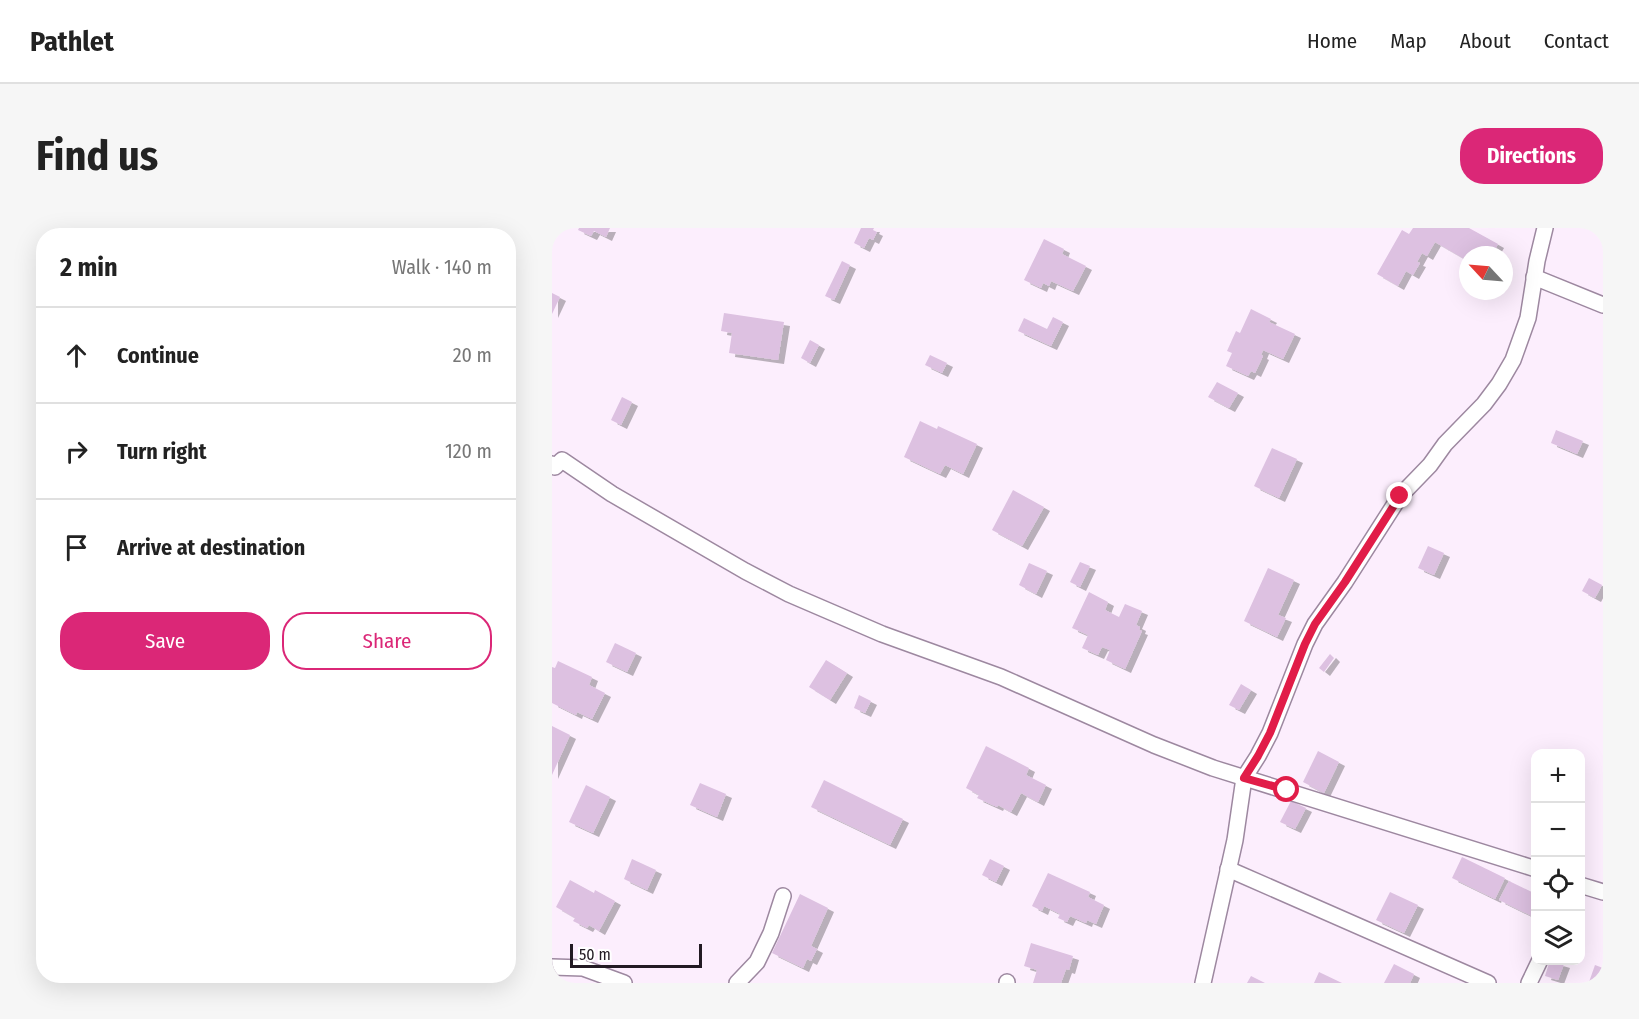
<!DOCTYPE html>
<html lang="en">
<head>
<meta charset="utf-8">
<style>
	:root { --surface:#fff; --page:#f6f6f6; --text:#222; --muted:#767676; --line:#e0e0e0; --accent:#db2777 }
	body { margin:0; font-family:"Fira Sans Condensed",sans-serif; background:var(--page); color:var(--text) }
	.controls { position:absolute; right:18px; bottom:18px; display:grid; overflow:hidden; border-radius:12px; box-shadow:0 6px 24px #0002 }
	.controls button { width:54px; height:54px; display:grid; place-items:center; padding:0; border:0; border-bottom:2px solid var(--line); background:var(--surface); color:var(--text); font:30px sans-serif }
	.compass { position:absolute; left:907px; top:18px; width:54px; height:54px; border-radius:50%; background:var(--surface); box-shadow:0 6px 24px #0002; rotate:296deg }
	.scale { position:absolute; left:18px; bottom:15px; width:132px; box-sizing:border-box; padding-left:6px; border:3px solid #221a23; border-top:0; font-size:16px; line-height:21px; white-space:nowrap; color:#221a23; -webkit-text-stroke:4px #fff; paint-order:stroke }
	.stop { position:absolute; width:18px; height:18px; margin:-14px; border:4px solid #e11d48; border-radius:50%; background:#fff }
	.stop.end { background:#e11d48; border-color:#fff; box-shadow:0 2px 6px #0008 }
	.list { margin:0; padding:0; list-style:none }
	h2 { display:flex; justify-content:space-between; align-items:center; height:78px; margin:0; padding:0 24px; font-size:26px }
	h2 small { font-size:20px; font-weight:400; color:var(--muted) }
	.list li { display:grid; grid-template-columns:39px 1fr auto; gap:18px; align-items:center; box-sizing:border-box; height:96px; padding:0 24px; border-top:2px solid var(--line) }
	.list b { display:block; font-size:22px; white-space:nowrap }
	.list em { font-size:20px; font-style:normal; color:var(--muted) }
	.actions { display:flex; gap:12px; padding:18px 24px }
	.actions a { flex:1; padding:14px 0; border:2px solid var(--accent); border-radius:24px; text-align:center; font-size:21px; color:var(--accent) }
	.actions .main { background:var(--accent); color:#fff }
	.icon { flex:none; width:33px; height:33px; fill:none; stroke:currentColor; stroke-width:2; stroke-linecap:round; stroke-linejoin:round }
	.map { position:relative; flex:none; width:1051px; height:755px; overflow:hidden; border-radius:24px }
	header { display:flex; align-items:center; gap:36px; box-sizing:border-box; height:84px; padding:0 30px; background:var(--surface); border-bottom:2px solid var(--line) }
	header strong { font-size:28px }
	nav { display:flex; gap:33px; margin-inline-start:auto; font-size:21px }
	.intro { display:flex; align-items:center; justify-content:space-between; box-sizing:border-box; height:144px; padding:0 36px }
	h1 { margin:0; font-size:42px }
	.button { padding:15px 27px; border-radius:24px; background:var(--accent); color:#fff; font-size:21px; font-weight:700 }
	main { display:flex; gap:36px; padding:0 36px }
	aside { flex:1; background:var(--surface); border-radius:24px; box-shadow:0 6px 24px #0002 }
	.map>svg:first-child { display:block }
	.building { fill:#ddc1e1; filter:url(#shadow) }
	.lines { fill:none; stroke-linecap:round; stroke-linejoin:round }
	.street-casing { stroke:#9d88a0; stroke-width:18 }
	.street { stroke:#fff; stroke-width:15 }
	.route { stroke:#e11d48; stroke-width:8 }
</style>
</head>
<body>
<header>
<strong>Pathlet</strong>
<nav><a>Home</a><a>Map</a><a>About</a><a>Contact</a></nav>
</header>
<div class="intro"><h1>Find us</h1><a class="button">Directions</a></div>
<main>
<aside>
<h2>2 min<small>Walk · 140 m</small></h2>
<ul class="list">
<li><svg class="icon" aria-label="ahead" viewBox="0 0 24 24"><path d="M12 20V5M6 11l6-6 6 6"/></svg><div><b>Continue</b></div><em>20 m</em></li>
<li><svg class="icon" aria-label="right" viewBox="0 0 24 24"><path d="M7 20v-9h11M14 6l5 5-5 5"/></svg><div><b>Turn right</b></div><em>120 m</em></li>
<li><svg class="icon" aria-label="arrive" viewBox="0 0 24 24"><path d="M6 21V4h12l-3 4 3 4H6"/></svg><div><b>Arrive at destination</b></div></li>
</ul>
<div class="actions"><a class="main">Save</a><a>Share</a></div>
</aside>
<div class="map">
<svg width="1051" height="755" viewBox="0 0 1051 755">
	<defs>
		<filter id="shadow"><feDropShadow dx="6" dy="4" stdDeviation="0" flood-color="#0004"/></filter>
	</defs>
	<rect width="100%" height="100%" fill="#fceefd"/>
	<g class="building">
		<path d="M27 0H58L54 9 42 3 39 8 26 2Z"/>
		<path d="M309 0H322L321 2 325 4 321 12 317 10 312 20 302 15Z"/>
		<path d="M861 0H917L946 16 940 27H916V33L883 14 875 28 870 25 865 34 868 35 861 47 854 43 846 58 825 46 850 2 857 6Z"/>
		<path d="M492 11 512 21 510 26 534 38 521 63 499 53 497 58 491 55 489 60 472 52Z"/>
		<path d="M290 33 298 37 282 72 273 68Z"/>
		<path d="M0 65 8 69 0 86Z"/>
		<path d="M699 81 719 91 717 94 743 106 731 131 711 122 709 127 711 128 703 145 699 143 696 148 674 138 680 125 675 123 684 103 688 105Z"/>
		<path d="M172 85 232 94 226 132 177 125 180 105 169 103Z"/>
		<path d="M501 89 511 94 499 118 466 103 472 90 495 101Z"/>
		<path d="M258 112 267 117 258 135 249 130Z"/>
		<path d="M378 127 395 135 390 145 373 137Z"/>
		<path d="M665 154 686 165 677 180 656 169Z"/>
		<path d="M70 169 80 174 69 197 59 192Z"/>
		<path d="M368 193 385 201 386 198 425 216 411 246 393 237 388 246 352 229Z"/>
		<path d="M1004 202 1031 213 1025 226 999 215Z"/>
		<path d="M720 220 745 231 727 270 702 258Z"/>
		<path d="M461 262 492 279 470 318 440 302Z"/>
		<path d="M876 318 892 325 882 347 866 340Z"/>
		<path d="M528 334 538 338 528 359 518 354Z"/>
		<path d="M477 335 495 343 484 366 467 357Z"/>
		<path d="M716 340 742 352 726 387 734 390 725 409 692 393Z"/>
		<path d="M1037 350 1050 357 1043 370 1030 363Z"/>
		<path d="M537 364 556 374 553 382 567 389 573 376 590 383 584 397 588 399 587 402 590 403 573 441 554 432 558 422 550 419 546 427 530 420 536 407 520 400Z"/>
		<path d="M63 415 84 425 75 444 54 434Z"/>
		<path d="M778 426 782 430 772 444 767 440Z"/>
		<path d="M274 432 295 445 278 472 257 459Z"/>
		<path d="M6 433 40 449 37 457 53 465 40 491 25 484 24 487 0 475V439L3 440Z"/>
		<path d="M689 456 699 462 687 482 677 477Z"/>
		<path d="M307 467 319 473 313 485 302 480Z"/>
		<path d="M0 498 18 507 0 547Z"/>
		<path d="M434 518 477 540 474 547 494 557 486 574 469 565 459 584 446 577 445 579 425 570 427 567 414 560Z"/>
		<path d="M766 523 787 534 772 565 751 554Z"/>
		<path d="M272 552 351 591 338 617 259 579Z"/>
		<path d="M148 555 174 566 165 589 138 577Z"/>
		<path d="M34 557 58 569 41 605 17 594Z"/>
		<path d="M739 573 754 580 743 601 728 594Z"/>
		<path d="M910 629 953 650 943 671 900 650Z"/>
		<path d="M80 631 104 642 95 662 72 651Z"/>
		<path d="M438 631 452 638 444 654 430 647Z"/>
		<path d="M496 645 538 664 536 669 552 677 544 696 535 692 534 695 518 688 515 694 506 690 508 686 492 678 490 683 480 678Z"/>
		<path d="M18 652 42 665 43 662 63 673 47 703 37 697 35 700 21 693 23 690 4 679Z"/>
		<path d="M957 653 984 666V690L947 672Z"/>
		<path d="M838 664 866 677 852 705 824 692Z"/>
		<path d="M248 666 276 680 259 718 265 721 259 733 255 731 251 740 220 725Z"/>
		<path d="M479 715 521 728 517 742 514 741 509 755H481L485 742 472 738Z"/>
		<path d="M998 732 1012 736 1006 752 993 748Z"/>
		<path d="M842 736 862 746 858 755H832Z"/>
		<path d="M1043 737 1051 740V755L1037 754Z"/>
		<path d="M767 744 790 755H762Z"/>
		<path d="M699 748 713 755H695Z"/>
	</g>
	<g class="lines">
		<g class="street-casing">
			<g id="street">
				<path d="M982 49 1051 77"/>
				<path d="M0 236 3 239 10 232 60 266 193 343 237 366 330 406 449 449 602 517 661 540 984 641"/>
				<path d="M676 641 936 755"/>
				<path d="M1028 657 1051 664"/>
				<path d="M0 739 31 740 72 755"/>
				<path d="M185 755 205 734 219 705 231 668"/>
				<path d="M455 755V754"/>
				<path d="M651 755 683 612 692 550 706 528 718 505 753 416 763 396 793 354 848 268 878 237 893 216 932 176 947 156 961 132 976 90 985 33 993 0"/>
				<path d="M977 755 988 732"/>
			</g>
		</g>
		<use href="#street" class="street"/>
	</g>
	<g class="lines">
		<path class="route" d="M735 562 692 550 706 528 718 505 753 416 763 396 793 354 848 268"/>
	</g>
</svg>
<div class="controls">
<button>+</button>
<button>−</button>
<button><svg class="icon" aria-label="locate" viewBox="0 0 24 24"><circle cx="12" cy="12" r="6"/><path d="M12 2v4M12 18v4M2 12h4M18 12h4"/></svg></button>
<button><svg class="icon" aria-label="layers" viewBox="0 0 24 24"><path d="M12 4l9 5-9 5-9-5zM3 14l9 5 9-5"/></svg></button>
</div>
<svg class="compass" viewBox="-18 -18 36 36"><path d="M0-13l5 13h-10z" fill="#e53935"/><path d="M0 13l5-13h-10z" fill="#767676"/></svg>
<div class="scale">50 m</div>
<div class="stop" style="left:735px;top:562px"></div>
<div class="stop end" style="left:848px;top:268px"></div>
</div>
</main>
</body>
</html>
